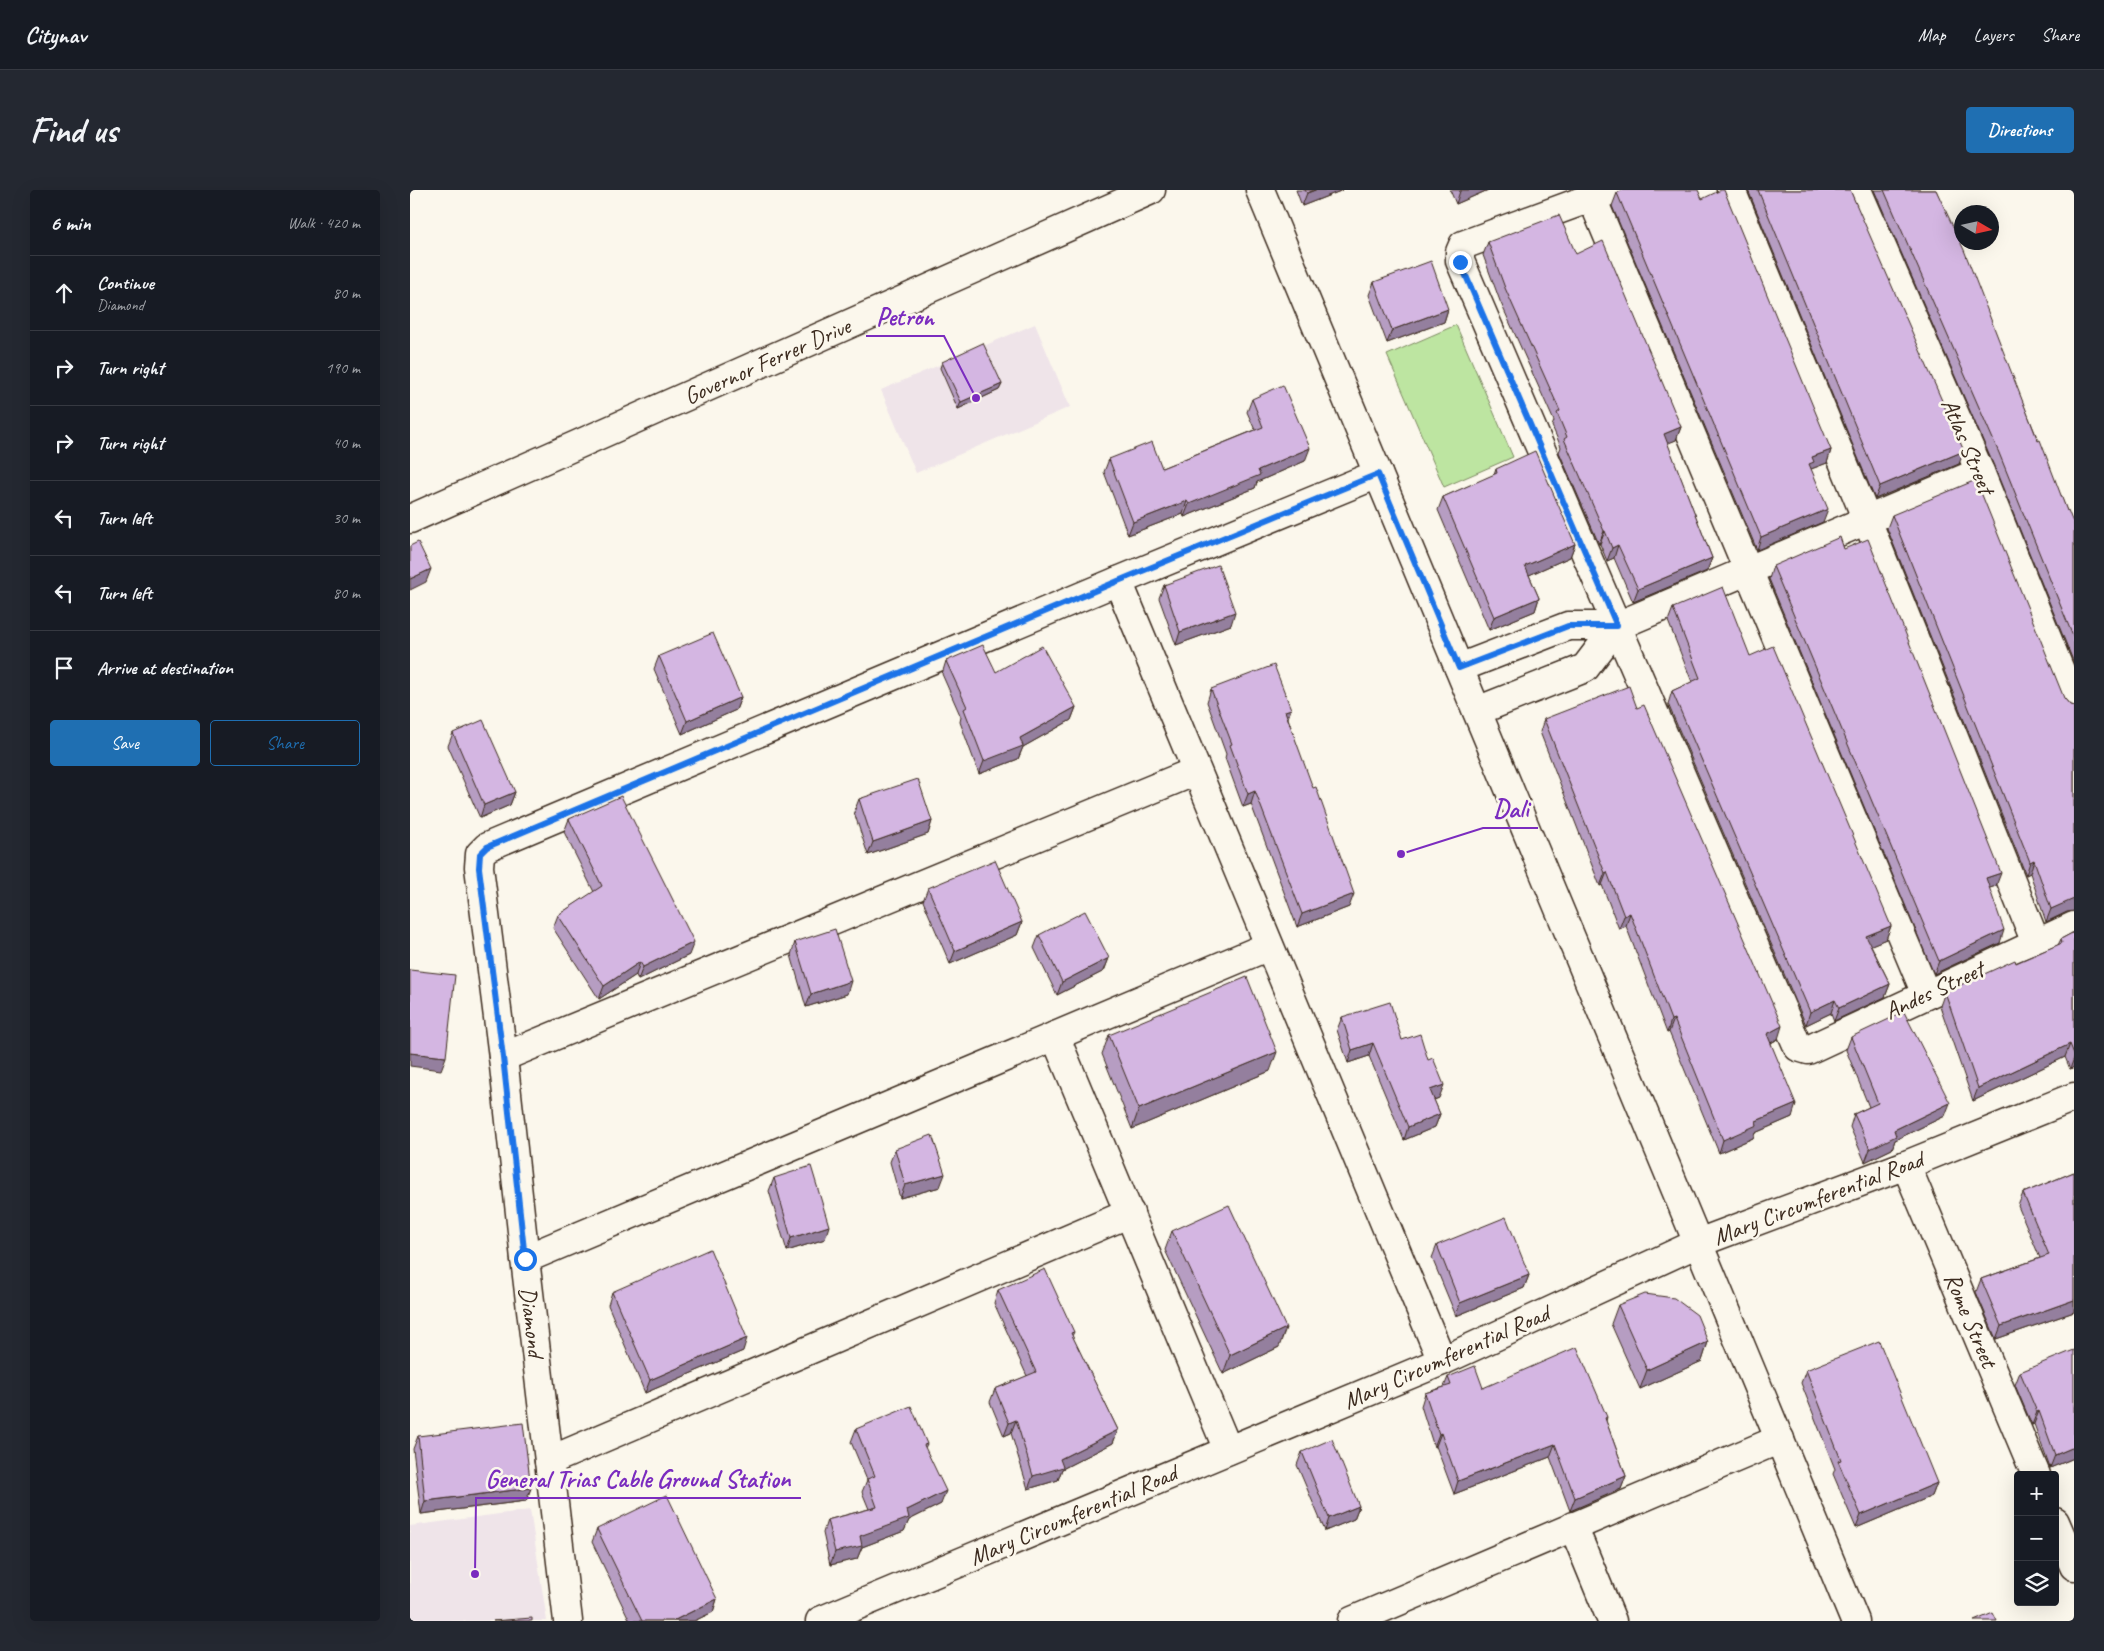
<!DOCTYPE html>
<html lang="en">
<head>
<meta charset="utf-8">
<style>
	:root { --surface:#171b24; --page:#242831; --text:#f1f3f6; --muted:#9ea1a6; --line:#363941; --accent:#1f6fb2 }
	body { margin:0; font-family:Caveat,sans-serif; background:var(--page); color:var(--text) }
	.controls { position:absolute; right:15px; bottom:15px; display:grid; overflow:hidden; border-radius:5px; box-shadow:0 5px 20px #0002 }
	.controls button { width:45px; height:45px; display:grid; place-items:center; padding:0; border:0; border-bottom:1px solid var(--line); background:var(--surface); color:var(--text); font:25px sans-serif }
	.compass { position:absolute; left:1544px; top:15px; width:45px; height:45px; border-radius:50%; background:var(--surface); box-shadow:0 5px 20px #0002; rotate:99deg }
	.stop { position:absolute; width:15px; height:15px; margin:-11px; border:4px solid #1a73e8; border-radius:50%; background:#fff }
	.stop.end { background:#1a73e8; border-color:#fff; box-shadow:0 1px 5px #0008 }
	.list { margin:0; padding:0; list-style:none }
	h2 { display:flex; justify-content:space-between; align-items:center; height:65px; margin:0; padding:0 20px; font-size:21px }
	h2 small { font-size:16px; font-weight:400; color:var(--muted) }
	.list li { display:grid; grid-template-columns:32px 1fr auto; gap:15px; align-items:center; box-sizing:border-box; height:75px; padding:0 20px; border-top:1px solid var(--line) }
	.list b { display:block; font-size:19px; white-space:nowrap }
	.list p { margin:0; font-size:16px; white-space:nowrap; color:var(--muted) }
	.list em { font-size:16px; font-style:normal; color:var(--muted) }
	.actions { display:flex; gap:10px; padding:15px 20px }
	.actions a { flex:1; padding:11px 0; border:1px solid var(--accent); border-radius:5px; text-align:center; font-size:18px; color:var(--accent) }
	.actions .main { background:var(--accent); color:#fff }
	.icon { flex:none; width:28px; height:28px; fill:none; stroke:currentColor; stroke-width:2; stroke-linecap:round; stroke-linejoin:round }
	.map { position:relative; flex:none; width:1664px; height:1431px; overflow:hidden; border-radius:5px }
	header { display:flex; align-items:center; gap:30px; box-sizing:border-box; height:70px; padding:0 25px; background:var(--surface); border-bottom:1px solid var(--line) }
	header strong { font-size:24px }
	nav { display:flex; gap:28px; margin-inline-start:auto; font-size:18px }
	.intro { display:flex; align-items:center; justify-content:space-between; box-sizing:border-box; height:120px; padding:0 30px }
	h1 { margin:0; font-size:35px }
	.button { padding:12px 22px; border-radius:5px; background:var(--accent); color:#fff; font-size:18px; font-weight:700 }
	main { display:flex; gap:30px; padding:0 30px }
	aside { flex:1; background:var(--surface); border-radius:5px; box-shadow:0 5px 20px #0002 }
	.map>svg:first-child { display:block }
	.built { fill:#efe4e9 }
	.green { fill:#bde5a1; stroke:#7c8860 }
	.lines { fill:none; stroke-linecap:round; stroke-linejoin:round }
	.street-casing { stroke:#3b2a1e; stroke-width:31 }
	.secondary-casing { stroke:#3b2a1e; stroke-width:31 }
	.street { stroke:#fbf7ec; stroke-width:28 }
	.secondary { stroke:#fbf7ec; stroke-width:28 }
	.wall { fill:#b69dc2; stroke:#3b2a1e }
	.shaded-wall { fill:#947f9e; stroke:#3b2a1e }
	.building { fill:#d4b6e2; stroke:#3b2a1e }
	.route { stroke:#1a73e8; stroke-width:6 }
	.labels { text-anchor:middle; stroke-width:5; stroke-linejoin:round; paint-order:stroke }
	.street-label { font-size:24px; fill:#3b2a1e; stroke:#fbf7ec }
	.leader { fill:none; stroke:#7b2cbf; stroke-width:2 }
	.callout-dot { fill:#7b2cbf; stroke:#fbf7ec; stroke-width:2 }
	.callout-label { font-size:25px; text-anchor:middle; font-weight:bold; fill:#7b2cbf; stroke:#fbf7ec; stroke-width:5; stroke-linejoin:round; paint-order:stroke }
</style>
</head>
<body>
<header>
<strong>Citynav</strong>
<nav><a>Map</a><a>Layers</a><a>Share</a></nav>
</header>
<div class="intro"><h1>Find us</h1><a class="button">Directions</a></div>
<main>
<aside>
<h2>6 min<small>Walk · 420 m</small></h2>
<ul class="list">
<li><svg class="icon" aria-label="ahead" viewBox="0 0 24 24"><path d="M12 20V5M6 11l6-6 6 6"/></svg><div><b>Continue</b><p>Diamond</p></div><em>80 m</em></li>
<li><svg class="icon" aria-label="right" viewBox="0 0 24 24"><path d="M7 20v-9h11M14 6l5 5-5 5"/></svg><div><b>Turn right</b></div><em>190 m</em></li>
<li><svg class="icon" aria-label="right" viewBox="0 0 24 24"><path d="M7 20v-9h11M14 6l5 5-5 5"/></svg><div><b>Turn right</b></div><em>40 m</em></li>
<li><svg class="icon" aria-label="left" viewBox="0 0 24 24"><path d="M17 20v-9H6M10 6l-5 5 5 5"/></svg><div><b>Turn left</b></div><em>30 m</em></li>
<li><svg class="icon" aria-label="left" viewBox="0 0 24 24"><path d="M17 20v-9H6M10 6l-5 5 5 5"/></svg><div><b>Turn left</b></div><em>80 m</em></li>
<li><svg class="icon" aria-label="arrive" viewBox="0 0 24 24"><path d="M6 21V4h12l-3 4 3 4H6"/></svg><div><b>Arrive at destination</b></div></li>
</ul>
<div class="actions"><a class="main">Save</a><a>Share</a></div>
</aside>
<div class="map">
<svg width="1664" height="1431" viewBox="0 0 1664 1431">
	<rect width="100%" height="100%" fill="#fbf7ec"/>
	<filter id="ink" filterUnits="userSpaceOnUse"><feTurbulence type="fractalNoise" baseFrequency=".02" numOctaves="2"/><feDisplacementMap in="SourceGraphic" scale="10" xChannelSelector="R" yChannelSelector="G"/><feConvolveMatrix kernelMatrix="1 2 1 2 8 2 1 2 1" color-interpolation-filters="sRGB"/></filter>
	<g filter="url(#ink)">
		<g class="built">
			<path d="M625 134 660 217 506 283 471 200Z"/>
			<path d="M120 1320 137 1431H0V1336Z"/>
		</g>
		<path class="green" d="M1046 135 1103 267 1034 297 977 165Z"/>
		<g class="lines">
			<g class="street-casing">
				<g id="street">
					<path d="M1202 0 1053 55 1050 62V71L1388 857 1398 860 1664 736"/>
					<path d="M1321 0 1457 330 1626 753"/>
					<path d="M1447 0 1570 282 1664 515"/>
					<path d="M1182 8 1516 804"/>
					<path d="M708 391 1032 1171"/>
					<path d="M1049 478 1158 436H1207L1570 282"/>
					<path d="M1067 521 1175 478 1207 436"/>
					<path d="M645 846 818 1260"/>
					<path d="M93 867 786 581"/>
					<path d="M1496 975 1626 1285"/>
					<path d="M115 1069 859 756"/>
					<path d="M139 1271 720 1023"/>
					<path d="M1645 1332 1664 1376"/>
					<path d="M1163 1336 1202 1431"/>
					<path d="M158 1431 115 1069 93 867 69 677 70 664 77 657 708 391 968 284"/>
					<path d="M942 1431 1370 1249"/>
					<path d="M1445 1431 1288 1053 1496 975 1664 907"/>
				</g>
			</g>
			<g class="secondary-casing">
				<g id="secondary">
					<path d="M0 329 741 0"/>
					<path d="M410 1431 1032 1171 1288 1053 850 0"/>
				</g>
			</g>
			<use href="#street" class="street"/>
			<use href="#secondary" class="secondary"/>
		</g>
		<g class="wall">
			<path d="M886 0H933L892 16Z"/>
			<path d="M1040 0H1078L1046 14Z"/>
			<path d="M1338 0H1440L1549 274 1465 309Z"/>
			<path d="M1464 0H1526L1657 321 1664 335V473L1584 276Z"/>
			<path d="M1207 3 1292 9 1421 260 1417 273 1401 279 1413 332 1347 360 1202 16Z"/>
			<path d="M1078 52 1166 64 1271 237 1266 250 1257 253 1302 368 1297 381 1223 412 1204 368 1197 371 1190 354H1189L1149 262 1151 257 1142 236 1144 231 1090 111 1073 65Z"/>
			<path d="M964 92 1038 119 1034 132 977 153 959 105Z"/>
			<path d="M532 172 592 194 589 200 548 219 530 178Z"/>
			<path d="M842 209 895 271 847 292 845 298 774 327 773 324 718 345 694 282 699 269 752 278 845 240 837 222Z"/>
			<path d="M1086 279 1165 354 1160 367 1119 385 1129 408 1125 421 1079 440 1028 320 1033 307 1084 285Z"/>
			<path d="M1482 325 1654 508 1660 515 1664 516V721L1657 722 1636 732 1620 683 1616 685 1477 338Z"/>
			<path d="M1363 376 1586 696 1579 698 1590 753 1524 784 1359 389Z"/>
			<path d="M754 395 821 435 766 455 749 408Z"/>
			<path d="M1263 418 1340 466 1481 736 1476 749 1461 755 1480 794 1475 807 1424 831 1421 823 1396 835 1258 514 1262 501 1282 492 1258 431Z"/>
			<path d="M249 466 331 507 326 520 272 544 244 479Z"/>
			<path d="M536 471 586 482 666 517 661 530 613 557 608 569 569 584 550 532 551 527 532 484Z"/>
			<path d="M801 499 881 519 878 528 939 717 887 737 841 614 833 617 815 568 816 564 797 512Z"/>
			<path d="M1134 529 1368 849 1361 853 1382 927 1345 943 1343 948 1309 963 1259 842 1257 843 1216 736 1209 739 1192 695 1190 696 1130 542Z"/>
			<path d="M43 543 105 602 100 615 70 628 38 556Z"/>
			<path d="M449 609 522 631 518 644 458 665 444 622Z"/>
			<path d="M159 629 279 765 228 790 226 785 189 809 143 738 148 725 184 702 154 642Z"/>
			<path d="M518 698 612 732 607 745 540 774 513 711Z"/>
			<path d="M1664 742V877L1660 879 1655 867 1563 911 1530 816 1535 802 1648 755 1651 749Z"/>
			<path d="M629 745 699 768 694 781 647 805 624 758Z"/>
			<path d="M385 752 437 804 396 817 381 765Z"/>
			<path d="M932 827 992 850 1029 908 1024 910 1030 924 1025 937 994 950 959 866 938 873 927 840Z"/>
			<path d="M699 845 860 881 722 939 692 864Z"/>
			<path d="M1441 847 1535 926 1485 950 1482 959 1455 972 1440 937 1444 924 1459 917 1436 860Z"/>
			<path d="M485 959 530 997 490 1008 480 972Z"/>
			<path d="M1664 982V1122L1586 1149 1566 1102 1571 1089 1630 1068 1608 1016 1613 1003Z"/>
			<path d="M364 988 415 1049 377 1061 359 1001Z"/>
			<path d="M762 1041 869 1157 813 1184 755 1060Z"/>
			<path d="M1027 1055 1119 1085 1114 1098 1046 1126 1022 1068Z"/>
			<path d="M588 1100 664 1142 662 1146 708 1240 703 1253 652 1279 648 1290 618 1299 601 1243 594 1246 580 1212 585 1199 617 1186 584 1113Z"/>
			<path d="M202 1102 333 1161 235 1203 198 1115Z"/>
			<path d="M1208 1115 1298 1152 1292 1171 1230 1199 1201 1134Z"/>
			<path d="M1396 1180 1527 1293 1522 1306 1446 1338 1423 1284 1425 1279 1391 1193Z"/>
			<path d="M1610 1182 1664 1268 1640 1278 1624 1234 1622 1235 1605 1195Z"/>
			<path d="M1038 1187 1073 1198 1197 1227 1196 1231 1216 1286 1211 1299 1160 1321 1140 1267 1044 1304 1026 1256 1024 1257 1011 1216 1015 1203 1034 1197Z"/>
			<path d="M446 1239 517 1254 515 1258 531 1314 499 1330 494 1341 452 1357 447 1369 420 1375 413 1343 417 1330 459 1319 452 1302 457 1290 441 1252Z"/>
			<path d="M8 1246 121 1298 116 1311 11 1324 3 1259Z"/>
			<path d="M892 1262 949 1316 944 1329 915 1341 887 1275Z"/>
			<path d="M187 1339 307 1409 303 1422 284 1431H220L182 1352Z"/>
		</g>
		<g class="shaded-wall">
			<path d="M905 0H933L892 16 897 3Z"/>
			<path d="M1052 0H1078L1046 14 1050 1Z"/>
			<path d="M1038 119 1034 132 977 153 982 140Z"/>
			<path d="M592 194 589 200 548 219 551 212Z"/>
			<path d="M1271 237 1266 250 1249 257 1254 244Z"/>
			<path d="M900 258 895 271 847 292 845 298 774 327 779 314 848 280Z"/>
			<path d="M1421 260 1417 273 1401 279 1394 287 1402 267Z"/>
			<path d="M1554 261 1549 274 1465 309 1470 296Z"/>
			<path d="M777 311 773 324 718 345 723 332Z"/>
			<path d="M1418 319 1413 332 1347 360 1351 347Z"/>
			<path d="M1194 341H1195L1190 354H1189Z"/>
			<path d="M1165 354 1160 367 1110 389 1115 376Z"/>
			<path d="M1208 355 1204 368 1197 371 1202 358Z"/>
			<path d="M1302 368 1297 381 1223 412 1228 399Z"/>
			<path d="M21 379 16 392 0 400V389Z"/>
			<path d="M1129 408 1125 421 1079 440 1084 427Z"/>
			<path d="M825 422 821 435 766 455 770 442Z"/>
			<path d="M331 507 326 520 272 544 277 531Z"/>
			<path d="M666 517 661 530 613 557 608 569 569 584 574 571 610 548Z"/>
			<path d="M881 519 876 532 875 521Z"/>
			<path d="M845 601 841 614 833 617 838 604Z"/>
			<path d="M105 602 100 615 70 628 74 615Z"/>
			<path d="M522 631 518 644 458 665 463 652Z"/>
			<path d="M1624 670 1620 683 1616 685 1620 672Z"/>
			<path d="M1197 682 1192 695 1190 696 1195 683Z"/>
			<path d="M1591 683 1586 696 1571 701 1576 688Z"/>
			<path d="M944 704 939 717 887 737 892 724Z"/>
			<path d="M1662 709H1664V721L1657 722 1636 732 1641 719Z"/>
			<path d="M1220 723 1216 736 1209 739 1214 726Z"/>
			<path d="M612 732 607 745 540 774 545 761Z"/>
			<path d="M1481 736 1476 749 1452 759 1456 746Z"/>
			<path d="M1594 740 1590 753 1524 784 1529 771Z"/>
			<path d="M284 752 279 765 228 790 233 777Z"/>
			<path d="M699 768 694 781 647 805 652 792Z"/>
			<path d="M230 772 226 785 189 809 194 796Z"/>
			<path d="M441 791 437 804 396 817 401 804Z"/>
			<path d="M1480 794 1475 807 1424 831 1429 818Z"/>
			<path d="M1425 810 1421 823 1396 835 1400 822Z"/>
			<path d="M1264 829 1259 842 1257 843 1261 830Z"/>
			<path d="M1372 836 1368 849 1353 857 1357 844Z"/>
			<path d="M963 853 959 866 938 873 942 860Z"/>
			<path d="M1660 854 1655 867 1563 911 1568 898Z"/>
			<path d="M867 862 860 881 722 939 729 919Z"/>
			<path d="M0 863 36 867 31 880 0 876Z"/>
			<path d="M1664 868V877L1660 879Z"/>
			<path d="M1034 895 1029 908 1016 913 1020 900Z"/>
			<path d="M1540 913 1535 926 1485 950 1482 959 1455 972 1460 959 1484 940Z"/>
			<path d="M1386 914 1382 927 1345 943 1343 948 1309 963 1313 950 1346 931Z"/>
			<path d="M1030 924 1025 937 994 950 998 937Z"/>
			<path d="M535 984 530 997 490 1008 495 995Z"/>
			<path d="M419 1036 415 1049 377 1061 381 1048Z"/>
			<path d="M1119 1085 1114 1098 1046 1126 1050 1113Z"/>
			<path d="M1664 1110V1122L1586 1149 1591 1136Z"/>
			<path d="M876 1138 869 1157 813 1184 820 1165Z"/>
			<path d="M337 1148 333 1161 235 1203 240 1190Z"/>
			<path d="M1298 1152 1292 1171 1230 1199 1237 1180Z"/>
			<path d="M1629 1221 1624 1234 1622 1235 1627 1222Z"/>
			<path d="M606 1230 601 1243 594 1246 599 1233Z"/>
			<path d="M708 1240 703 1253 652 1279 648 1290 618 1299 623 1286 650 1269Z"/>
			<path d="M1031 1243 1026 1256 1024 1257 1029 1244Z"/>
			<path d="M1145 1254 1140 1267 1044 1304 1048 1291Z"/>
			<path d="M1664 1257V1268L1640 1278 1645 1265Z"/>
			<path d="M1216 1286 1211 1299 1160 1321 1165 1308Z"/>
			<path d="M1527 1293 1522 1306 1446 1338 1451 1325Z"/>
			<path d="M121 1298 116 1311 11 1324 15 1311Z"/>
			<path d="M536 1301 531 1314 499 1330 494 1341 452 1357 447 1369 420 1375 425 1362 450 1346 497 1320Z"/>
			<path d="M949 1316 944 1329 915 1341 919 1328Z"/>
			<path d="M307 1409 303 1422 284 1431H263Z"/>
		</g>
		<g class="building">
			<path d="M895 0H905L897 3Z"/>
			<path d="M1213 0H1288L1292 9 1311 0H1314L1421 260 1402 267 1404 272 1399 274 1418 319 1351 347 1207 3Z"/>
			<path d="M1348 0H1440L1554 261 1470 296Z"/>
			<path d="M1474 0H1526L1554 60 1628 251 1630 250 1657 321 1658 320 1664 335V449L1589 263Z"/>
			<path d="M1149 25 1166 64 1193 51 1271 237 1254 244 1302 368 1228 399 1208 355 1202 358 1195 341H1194L1154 249 1157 247 1147 223 1150 221 1095 98 1078 52Z"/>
			<path d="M1021 71 1038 119 982 140 964 92Z"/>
			<path d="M573 153 592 194 551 212 532 172Z"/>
			<path d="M873 195 900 258 848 280 850 285 779 314 777 311 723 332 699 269 742 252 752 278 853 237 842 209Z"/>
			<path d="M1125 261 1165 354 1115 376 1129 408 1084 427 1033 307 1087 283 1086 279Z"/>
			<path d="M1566 290 1654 508 1660 515 1664 516V709L1641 719 1624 670 1620 672 1482 325Z"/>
			<path d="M1430 347 1434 359 1458 349 1591 683 1576 688 1594 740 1529 771 1363 376Z"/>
			<path d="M8 352 21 379 0 389V356Z"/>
			<path d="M808 375 825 422 770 442 754 395Z"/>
			<path d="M1313 397 1340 466 1363 456 1481 736 1456 746 1480 794 1429 818 1425 810 1400 822 1262 501 1290 488 1263 418Z"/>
			<path d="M303 443 331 507 277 531 249 466Z"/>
			<path d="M573 455 586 482 632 456 666 517 610 548 613 556 574 571 554 519 557 517 536 471Z"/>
			<path d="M864 475 881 519 875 521 903 598 906 597 944 704 892 724 845 601 838 604 820 555 822 554 801 499Z"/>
			<path d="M1219 496 1227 518 1234 515 1372 836 1357 844 1386 914 1346 931 1347 935 1313 950 1264 829 1261 830 1220 723 1214 726 1197 682 1195 683 1134 529Z"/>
			<path d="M73 530 105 602 74 615 43 543Z"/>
			<path d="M508 589 522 631 463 652 449 609Z"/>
			<path d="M211 606 284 752 233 777 230 772 194 796 148 725 192 696 159 629Z"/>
			<path d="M585 670 612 732 545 761 518 698Z"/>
			<path d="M675 721 699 768 652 792 629 745Z"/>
			<path d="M425 739 441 791 401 804 385 752Z"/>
			<path d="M1664 742V864L1660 854 1568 898 1535 802 1605 770 1606 773 1652 753 1651 749Z"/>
			<path d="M0 780 45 785 36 867 0 863Z"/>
			<path d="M837 787 867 862 729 919 699 845Z"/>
			<path d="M980 812 992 850 1010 844 1018 870 1023 868 1034 895 1020 900 1030 924 998 937 963 853 942 860 932 827Z"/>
			<path d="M1494 822 1540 913 1484 940 1486 946 1460 959 1444 924 1468 913 1441 847Z"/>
			<path d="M522 945 535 984 495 995 485 959Z"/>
			<path d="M401 976 419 1036 381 1048 364 988Z"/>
			<path d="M1664 982V1110L1591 1136 1571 1089 1639 1065 1613 1003Z"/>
			<path d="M819 1015 876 1138 820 1165 762 1041Z"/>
			<path d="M1096 1027 1119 1085 1050 1113 1027 1055Z"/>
			<path d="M300 1059 337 1148 240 1190 202 1102Z"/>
			<path d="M635 1079 664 1142 661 1143 708 1240 650 1269 653 1277 623 1286 606 1230 599 1233 585 1199 626 1182 588 1100Z"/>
			<path d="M1235 1104 1264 1108 1287 1125 1298 1152 1237 1180 1208 1115Z"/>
			<path d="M1469 1151 1527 1293 1451 1325 1428 1271 1431 1270 1396 1180Z"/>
			<path d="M1167 1157 1197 1227 1195 1228 1216 1286 1165 1308 1145 1254 1048 1291 1031 1243 1029 1244 1015 1203 1041 1195 1038 1187 1065 1176 1073 1198Z"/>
			<path d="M1664 1160V1257L1645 1265 1629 1221 1627 1222 1610 1182Z"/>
			<path d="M501 1216 517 1254 514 1255 536 1301 497 1320 499 1328 450 1346 452 1356 425 1362 417 1330 467 1317 457 1289 465 1286 446 1239Z"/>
			<path d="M113 1233 121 1298 15 1311 8 1246Z"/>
			<path d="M922 1249 949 1316 919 1328 892 1262Z"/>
			<path d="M257 1305 307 1409 263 1431H232L187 1339Z"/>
			<path d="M1583 1423 1587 1431H1564Z"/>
			<path d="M122 1428V1431H83Z"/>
		</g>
	</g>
	<g class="lines" filter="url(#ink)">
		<path class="route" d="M115 1069 93 867 69 678 70 664 77 657 708 391 968 284 1049 478 1158 436H1207L1050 72"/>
	</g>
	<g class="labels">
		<g class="street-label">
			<text transform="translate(357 171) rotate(-24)" y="8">Governor Ferrer Drive</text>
			<text transform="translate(1558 256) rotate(67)" y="8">Atlas Street</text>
			<text transform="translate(1524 800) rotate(-25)" y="8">Andes Street</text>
			<text transform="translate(1408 1008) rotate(-21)" y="8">Mary Circumferential Road</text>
			<text transform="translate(1561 1130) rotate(67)" y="8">Rome Street</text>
			<text transform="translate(122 1132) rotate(83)" y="8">Diamond</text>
			<text transform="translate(1036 1167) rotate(-24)" y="8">Mary Circumferential Road</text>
			<text transform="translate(663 1325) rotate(-23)" y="8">Mary Circumferential Road</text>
		</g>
	</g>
	<path class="leader" d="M566 208L534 146H456M991 664L1073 638H1128M65 1384L66 1308H391"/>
	<g class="callout-dot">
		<circle cx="566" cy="208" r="5"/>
		<circle cx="991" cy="664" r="5"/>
		<circle cx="65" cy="1384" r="5"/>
	</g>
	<g class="callout-label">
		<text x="495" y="135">Petron</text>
		<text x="1101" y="627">Dali</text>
		<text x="228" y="1297">General Trias Cable Ground Station</text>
	</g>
</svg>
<div class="controls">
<button>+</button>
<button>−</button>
<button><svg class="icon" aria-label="layers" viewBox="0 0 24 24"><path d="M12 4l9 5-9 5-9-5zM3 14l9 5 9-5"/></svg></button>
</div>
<svg class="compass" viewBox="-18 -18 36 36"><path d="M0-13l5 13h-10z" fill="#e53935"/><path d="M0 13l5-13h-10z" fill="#9ea1a6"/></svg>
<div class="stop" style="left:115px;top:1069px"></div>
<div class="stop end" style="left:1050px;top:72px"></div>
</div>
</main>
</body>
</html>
